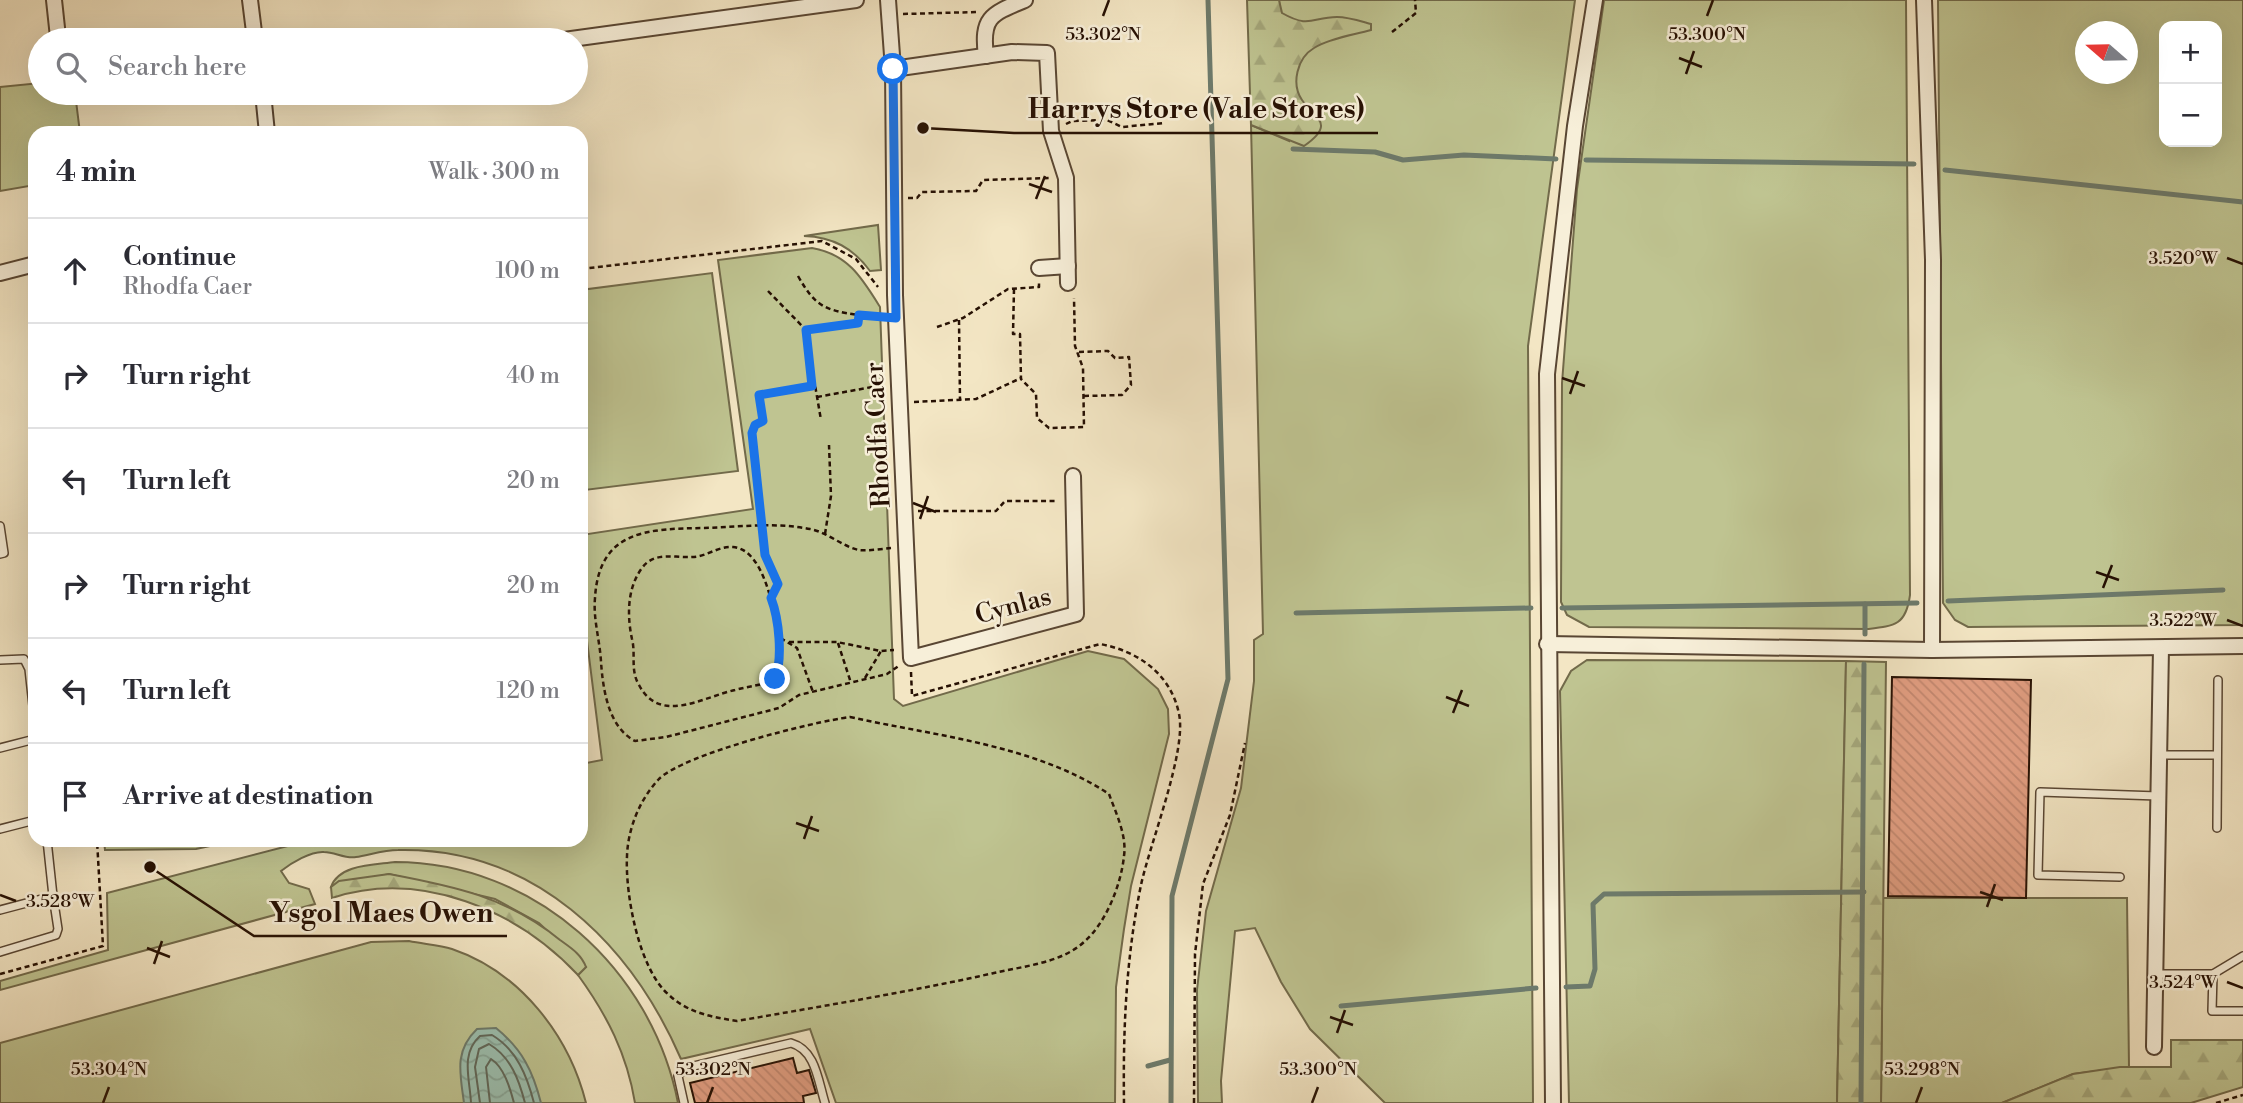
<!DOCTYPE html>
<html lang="en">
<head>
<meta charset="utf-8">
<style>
	:root { --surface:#fff; --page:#f2f2f3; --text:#2b2b33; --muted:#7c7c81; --line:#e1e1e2 }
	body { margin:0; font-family:"Libre Bodoni",serif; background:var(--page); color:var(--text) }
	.controls { position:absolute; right:21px; top:21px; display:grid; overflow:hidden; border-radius:14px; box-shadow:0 7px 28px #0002 }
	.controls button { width:63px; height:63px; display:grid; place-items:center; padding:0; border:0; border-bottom:2px solid var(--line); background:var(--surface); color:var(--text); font:35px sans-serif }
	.compass { position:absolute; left:2075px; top:21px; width:63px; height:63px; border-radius:50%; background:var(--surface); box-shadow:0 7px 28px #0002; rotate:290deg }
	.stop { position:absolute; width:21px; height:21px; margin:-16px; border:5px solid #1a73e8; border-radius:50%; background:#fff }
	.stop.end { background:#1a73e8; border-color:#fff; box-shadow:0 2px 7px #0008 }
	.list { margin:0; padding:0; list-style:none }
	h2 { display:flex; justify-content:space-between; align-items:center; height:91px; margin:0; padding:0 28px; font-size:30px }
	h2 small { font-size:23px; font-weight:400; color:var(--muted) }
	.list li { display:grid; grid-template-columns:46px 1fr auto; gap:21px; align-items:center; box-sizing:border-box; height:105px; padding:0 28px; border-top:2px solid var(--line) }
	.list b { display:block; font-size:26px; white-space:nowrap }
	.list p { margin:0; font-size:23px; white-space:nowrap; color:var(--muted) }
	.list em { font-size:23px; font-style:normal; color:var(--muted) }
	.icon { flex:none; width:38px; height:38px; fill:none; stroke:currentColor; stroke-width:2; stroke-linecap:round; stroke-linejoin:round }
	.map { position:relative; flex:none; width:2243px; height:1103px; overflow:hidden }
	.search { position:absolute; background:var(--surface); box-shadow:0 7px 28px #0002; left:28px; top:28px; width:560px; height:77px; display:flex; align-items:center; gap:18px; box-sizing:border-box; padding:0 24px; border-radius:38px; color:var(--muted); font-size:26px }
	.panel { position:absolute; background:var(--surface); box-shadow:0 7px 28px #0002; left:28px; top:126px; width:560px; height:721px; border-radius:21px }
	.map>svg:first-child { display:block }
	.green { fill:#bfc491; stroke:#726a4a; stroke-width:2; fill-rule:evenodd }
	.forest { fill:url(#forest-firs); stroke:#726a4a; stroke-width:2 }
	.water { fill:url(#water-waves); stroke:#6d7a6b; stroke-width:2 }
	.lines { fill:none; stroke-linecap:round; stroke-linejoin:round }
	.shore { stroke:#61685a; stroke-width:2 }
	.stream { stroke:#6d7a6b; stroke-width:5 }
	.building { fill:url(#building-back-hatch); stroke:#261003; stroke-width:2 }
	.service-casing { stroke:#594633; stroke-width:10 }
	.minor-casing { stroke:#594633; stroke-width:18 }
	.path { stroke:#261003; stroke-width:2.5; stroke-dasharray:5 3.5; stroke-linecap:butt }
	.service { stroke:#f7efd9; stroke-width:7 }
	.minor { stroke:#f7efd9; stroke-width:14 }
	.route { stroke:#1a73e8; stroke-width:9 }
	.ticks { fill:none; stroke:#261003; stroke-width:2.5 }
	.labels { text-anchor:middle; stroke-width:5; stroke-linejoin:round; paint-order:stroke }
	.street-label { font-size:26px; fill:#261003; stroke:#f7efd9 }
	.ticks-label { font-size:18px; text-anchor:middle; fill:#261003; stroke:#f7efd9; stroke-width:5; stroke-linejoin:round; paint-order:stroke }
	.leader { fill:none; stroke:#261003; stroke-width:2.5 }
	.callout-dot { fill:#261003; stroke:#f7efd9; stroke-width:2.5 }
	.callout-label { font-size:28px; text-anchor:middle; font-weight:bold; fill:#261003; stroke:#f7efd9; stroke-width:5; stroke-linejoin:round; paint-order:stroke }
</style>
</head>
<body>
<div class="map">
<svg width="2243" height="1103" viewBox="0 0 2243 1103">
	<defs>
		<pattern id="forest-firs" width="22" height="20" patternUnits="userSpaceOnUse" patternTransform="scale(1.75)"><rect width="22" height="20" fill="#bfc491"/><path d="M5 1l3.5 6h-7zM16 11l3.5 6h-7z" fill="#a4a77b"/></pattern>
		<pattern id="water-waves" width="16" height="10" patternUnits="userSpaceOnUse" patternTransform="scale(1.75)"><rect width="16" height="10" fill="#9cc0b0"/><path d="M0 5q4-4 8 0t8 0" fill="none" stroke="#86a496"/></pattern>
		<pattern id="building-back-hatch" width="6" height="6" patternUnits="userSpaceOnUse" patternTransform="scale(1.75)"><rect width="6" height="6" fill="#e29e82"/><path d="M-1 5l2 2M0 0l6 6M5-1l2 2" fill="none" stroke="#c2876f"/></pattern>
	</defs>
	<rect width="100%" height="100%" fill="#f3e6c4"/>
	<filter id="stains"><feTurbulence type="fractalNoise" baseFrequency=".00286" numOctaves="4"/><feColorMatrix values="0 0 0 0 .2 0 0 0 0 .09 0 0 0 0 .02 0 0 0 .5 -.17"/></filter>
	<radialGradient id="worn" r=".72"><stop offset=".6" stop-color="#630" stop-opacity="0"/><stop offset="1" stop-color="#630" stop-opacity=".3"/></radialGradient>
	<g class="green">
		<path d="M1279 0H1575L1528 346 1533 1103H1385L1310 1029 1281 982 1255 928 1235 931 1221 1081 1222 1103H1198L1197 990 1206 911 1241 788 1254 681V640L1263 634 1251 125 1289 141Z"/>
		<path d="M1604 0H1906L1910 595C1906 625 1895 626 1868 629L1589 627 1567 615 1561 602 1562 383 1577 189Z"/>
		<path d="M1938 0H2243V625L1968 627 1955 620 1943 603ZM2164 26H2217V142H2164ZM2086 32H2128V74H2086Z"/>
		<path d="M40 83V93H75L80 133H35V185L0 191V87Z"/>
		<path d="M878 225 881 270 870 271C853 248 833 237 804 236Z"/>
		<path d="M812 248C848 254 862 278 880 307L894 699 903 706 1088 651 1124 659 1158 689 1168 709 1169 734 1131 886 1124 929 1116 987 1115 1103H836L810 1029 681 1059C630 942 533 847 398 850 384 850 369 855 356 857 345 859 335 852 324 852 311 851 291 863 281 871L289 883 309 889 315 904 0 990V981L108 950 107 893 311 840H581V764L602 760 581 593V535L753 509 718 260Z"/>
		<path d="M712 273 738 471 585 490 581 458V290Z"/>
		<path d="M1587 660 1846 661 1837 1103H1569L1560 691 1571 671Z"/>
		<path d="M104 840H238L196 849 105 850Z"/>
		<path d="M395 862C534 862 652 969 678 1103H635C627 1054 607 1015 578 975L586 967 539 923 495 899 389 874 331 887C339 864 375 865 395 862Z"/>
		<path d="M1883 898H2127L2129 1067 2073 1074 2002 1103H1881Z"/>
		<path d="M409 941C423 944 439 945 452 949 520 972 569 1035 586 1103H0V1043L371 942Z"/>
	</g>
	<g class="forest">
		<path d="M1247 0H1279L1282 13C1310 29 1312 17 1337 17 1348 17 1360 21 1371 24V30C1354 35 1330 38 1314 48 1297 58 1291 84 1302 100 1314 118 1337 123 1304 146L1251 125Z"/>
		<path d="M1846 661 1886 662 1881 1103H1837Z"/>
		<path d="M389 874C453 886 508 897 560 940 571 948 581 954 586 967L578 975C517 910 421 869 332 898L331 887 339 881Z"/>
		<path d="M2171 1040H2243V1087L2191 1103H2002L2073 1074 2120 1067H2171Z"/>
	</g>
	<path class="water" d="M496 1028C522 1049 533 1071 541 1103H464C460 1073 454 1051 477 1029Z"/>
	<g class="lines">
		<g class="shore">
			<path d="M471 1103C470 1079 460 1054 480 1036L492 1035C517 1050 527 1076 534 1103"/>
			<path d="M480 1103 475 1067 479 1049 489 1044C511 1057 519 1080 525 1103"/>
			<path d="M490 1103 486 1067 491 1059C504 1067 510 1088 514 1103"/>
		</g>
		<g class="stream">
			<path d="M1293 149 1375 152 1403 160 1464 155 1556 159"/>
			<path d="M1586 160 1914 164"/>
			<path d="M1945 170 2243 202"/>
			<path d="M1948 601 2223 590"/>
			<path d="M1562 608 1917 603"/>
			<path d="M1296 613 1531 608"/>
			<path d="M1865 634V604"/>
			<path d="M1566 987 1590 986 1595 969 1593 904 1604 894 1864 892"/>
			<path d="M1341 1006 1536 988"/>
			<path d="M1148 1066 1170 1060"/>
			<path d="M1171 1103 1172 896 1228 679 1208 0"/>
			<path d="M1861 1103 1864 664"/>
		</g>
	</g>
	<g class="building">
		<path d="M1892 677 2031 680 2026 898 1888 896Z"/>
		<path d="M793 1058 797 1073 809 1070 813 1083 816 1093 803 1096 804 1103H695L690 1083Z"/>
	</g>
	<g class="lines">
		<g class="service-casing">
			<g id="service">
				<path d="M0 526 4 553 0 554"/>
				<path d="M0 660 24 659 29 669 35 724"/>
				<path d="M0 748 35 739"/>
				<path d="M2159 755H2217"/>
				<path d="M2217 828 2218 680"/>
				<path d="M0 829 35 820"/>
				<path d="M2120 877 2038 875 2040 792 2158 796"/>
				<path d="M0 910 53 896 47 840"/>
				<path d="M0 952 56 935 58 929 53 896"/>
				<path d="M2156 974H2213L2212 1011H2243"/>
				<path d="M2213 974 2243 956"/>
				<path d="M684 1103 678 1076 685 1068 791 1043C816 1050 818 1081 825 1103"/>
			</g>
		</g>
		<g class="minor-casing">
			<g id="minor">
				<path d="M54 0 58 37"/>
				<path d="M250 0 255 40"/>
				<path d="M888 0 893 69 895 295 911 658 1076 614 1073 476"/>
				<path d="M1924 0 1933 260 1932 650"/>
				<path d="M564 40 856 0"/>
				<path d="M986 56C981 17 991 14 1025 0"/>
				<path d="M893 69 1012 52 1047 53 1051 131 1066 178 1068 283"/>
				<path d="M263 93 267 133"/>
				<path d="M1039 268 1068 266"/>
				<path d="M0 273 35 264"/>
				<path d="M1547 644 1932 650 2243 646"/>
				<path d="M2154 1047 2161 648"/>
				<path d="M1553 1103 1547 374 1575 126 1595 0"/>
			</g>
		</g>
		<g class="path">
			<path d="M903 14 977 12"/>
			<path d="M1392 32 1416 13 1415 0"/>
			<path d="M1066 124 1072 121 1107 120 1122 127 1164 123"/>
			<path d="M908 198H917L922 192 976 191 983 180 1049 178"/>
			<path d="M581 269 822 241 856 259 878 287"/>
			<path d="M798 276C815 306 824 310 858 315"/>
			<path d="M1014 289 1013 334H1020L1021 379 1036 394 1037 418 1049 428 1084 427 1083 368 1075 346 1074 298"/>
			<path d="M768 291 806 330"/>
			<path d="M959 320 960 400"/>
			<path d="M937 327 963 318 1008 289 1039 287V283"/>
			<path d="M1079 352 1108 351 1115 358 1129 357 1131 385 1122 395 1084 396"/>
			<path d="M812 386 806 330 858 323 859 315 881 317"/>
			<path d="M817 397 883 385"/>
			<path d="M914 402 976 399 1021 378"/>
			<path d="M766 420 755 425 752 433 757 457 765 555 778 584 772 597"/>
			<path d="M763 421 759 395 815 385 821 420"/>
			<path d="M918 511H996L1005 501H1058"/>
			<path d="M825 534 831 496 829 445"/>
			<path d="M891 548C881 549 869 551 859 550 843 547 827 532 810 529 775 522 739 527 704 528 649 529 599 529 595 598 593 619 600 641 601 662 603 689 608 727 635 741L666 737 779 708 799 695 887 674 900 665"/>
			<path d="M777 636 779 664 775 679C761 686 749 686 735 690 703 697 660 725 639 685 630 670 636 655 632 639 627 616 627 588 642 568 654 551 675 558 692 557 706 557 718 546 733 547 764 549 775 612 777 636L797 648 813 692"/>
			<path d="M789 642H837L881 651 894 650"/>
			<path d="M838 643 851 683"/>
			<path d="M911 672 912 696 1100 644C1138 651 1171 674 1179 714 1187 751 1150 843 1141 885 1126 958 1123 1029 1124 1103"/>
			<path d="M865 678 881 651"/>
			<path d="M850 717C936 736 1035 745 1109 794 1116 813 1127 836 1124 856 1121 885 1106 923 1084 942 1061 963 1024 966 994 973 909 992 823 1006 737 1021 712 1017 688 1013 669 995 639 970 625 894 627 856 628 828 640 799 659 779 684 754 812 722 850 717Z"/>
			<path d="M0 974 103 946 97 840"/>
			<path d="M1194 1103 1195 954 1203 884 1230 815 1245 743"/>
			<path d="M2216 1103 2243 1095"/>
		</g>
		<use href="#service" class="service"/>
		<use href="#minor" class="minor"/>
	</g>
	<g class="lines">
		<path class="route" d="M775 679C783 658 779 619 771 598L778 584 765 555 752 433 755 425 763 421 759 395 812 386 806 330 858 323 859 315 896 318 893 69"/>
	</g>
	<path class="ticks" d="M1103 16 1109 0M1707 16 1713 0M1679 58 1702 67M1686 74 1694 51M1029 184 1052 192M1036 199 1045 176M2227 258 2243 264M1562 378 1585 386M1570 394 1578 371M913 503 936 512M920 519 928 496M2096 572 2119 580M2103 588 2112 565M2227 620 2243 626M1446 697 1469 706M1453 713 1462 690M796 823 819 831M804 839 812 816M1980 892 2003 900M0 895 16 901M1987 907 1995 884M147 948 170 957M154 964 162 941M2227 982 2243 988M1330 1017 1353 1025M1337 1033 1345 1010M103 1103 109 1087M707 1103 713 1087M1312 1103 1318 1087M1916 1103 1922 1087"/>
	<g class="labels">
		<g class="street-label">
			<text transform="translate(877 435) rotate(-93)" y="9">Rhodfa Caer</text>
			<text transform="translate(1013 605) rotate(-15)" y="9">Cynlas</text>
		</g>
	</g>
	<g class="ticks-label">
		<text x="1103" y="40">53.302°N</text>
		<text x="1707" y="40">53.300°N</text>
		<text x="2183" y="264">3.520°W</text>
		<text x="2183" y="626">3.522°W</text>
		<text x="60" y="907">3.528°W</text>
		<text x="2183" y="988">3.524°W</text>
		<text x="109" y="1075">53.304°N</text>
		<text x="713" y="1075">53.302°N</text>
		<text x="1318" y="1075">53.300°N</text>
		<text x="1922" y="1075">53.298°N</text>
	</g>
	<path class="leader" d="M923 128L1014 133H1378M150 867L254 936H507"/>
	<g class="callout-dot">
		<circle cx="923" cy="128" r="7"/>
		<circle cx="150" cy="867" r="7"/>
	</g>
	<g class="callout-label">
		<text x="1196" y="118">Harrys Store (Vale Stores)</text>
		<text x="381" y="922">Ysgol Maes Owen</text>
	</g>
	<rect width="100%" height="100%" filter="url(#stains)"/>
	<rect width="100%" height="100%" fill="url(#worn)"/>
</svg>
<div class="controls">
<button>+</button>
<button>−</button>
</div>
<svg class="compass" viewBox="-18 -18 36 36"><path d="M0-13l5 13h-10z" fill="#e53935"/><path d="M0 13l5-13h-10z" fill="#7c7c81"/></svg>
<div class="stop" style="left:893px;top:69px"></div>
<div class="stop end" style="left:775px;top:679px"></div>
<div class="search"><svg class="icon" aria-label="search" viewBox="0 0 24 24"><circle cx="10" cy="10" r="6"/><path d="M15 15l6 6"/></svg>Search here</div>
<section class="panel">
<h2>4 min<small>Walk · 300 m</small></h2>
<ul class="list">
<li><svg class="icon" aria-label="ahead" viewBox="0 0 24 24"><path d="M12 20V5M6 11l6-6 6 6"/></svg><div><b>Continue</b><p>Rhodfa Caer</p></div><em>100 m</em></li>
<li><svg class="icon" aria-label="right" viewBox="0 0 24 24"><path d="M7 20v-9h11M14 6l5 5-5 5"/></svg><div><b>Turn right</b></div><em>40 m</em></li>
<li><svg class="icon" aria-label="left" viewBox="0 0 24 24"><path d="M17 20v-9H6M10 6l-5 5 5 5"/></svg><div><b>Turn left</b></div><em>20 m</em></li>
<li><svg class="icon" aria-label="right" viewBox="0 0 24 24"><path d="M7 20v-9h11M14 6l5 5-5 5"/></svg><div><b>Turn right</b></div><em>20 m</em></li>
<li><svg class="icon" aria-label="left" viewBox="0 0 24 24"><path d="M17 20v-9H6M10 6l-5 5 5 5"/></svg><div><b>Turn left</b></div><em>120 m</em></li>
<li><svg class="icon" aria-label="arrive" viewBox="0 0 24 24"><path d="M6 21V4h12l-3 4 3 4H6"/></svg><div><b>Arrive at destination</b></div></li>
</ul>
</section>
</div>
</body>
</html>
